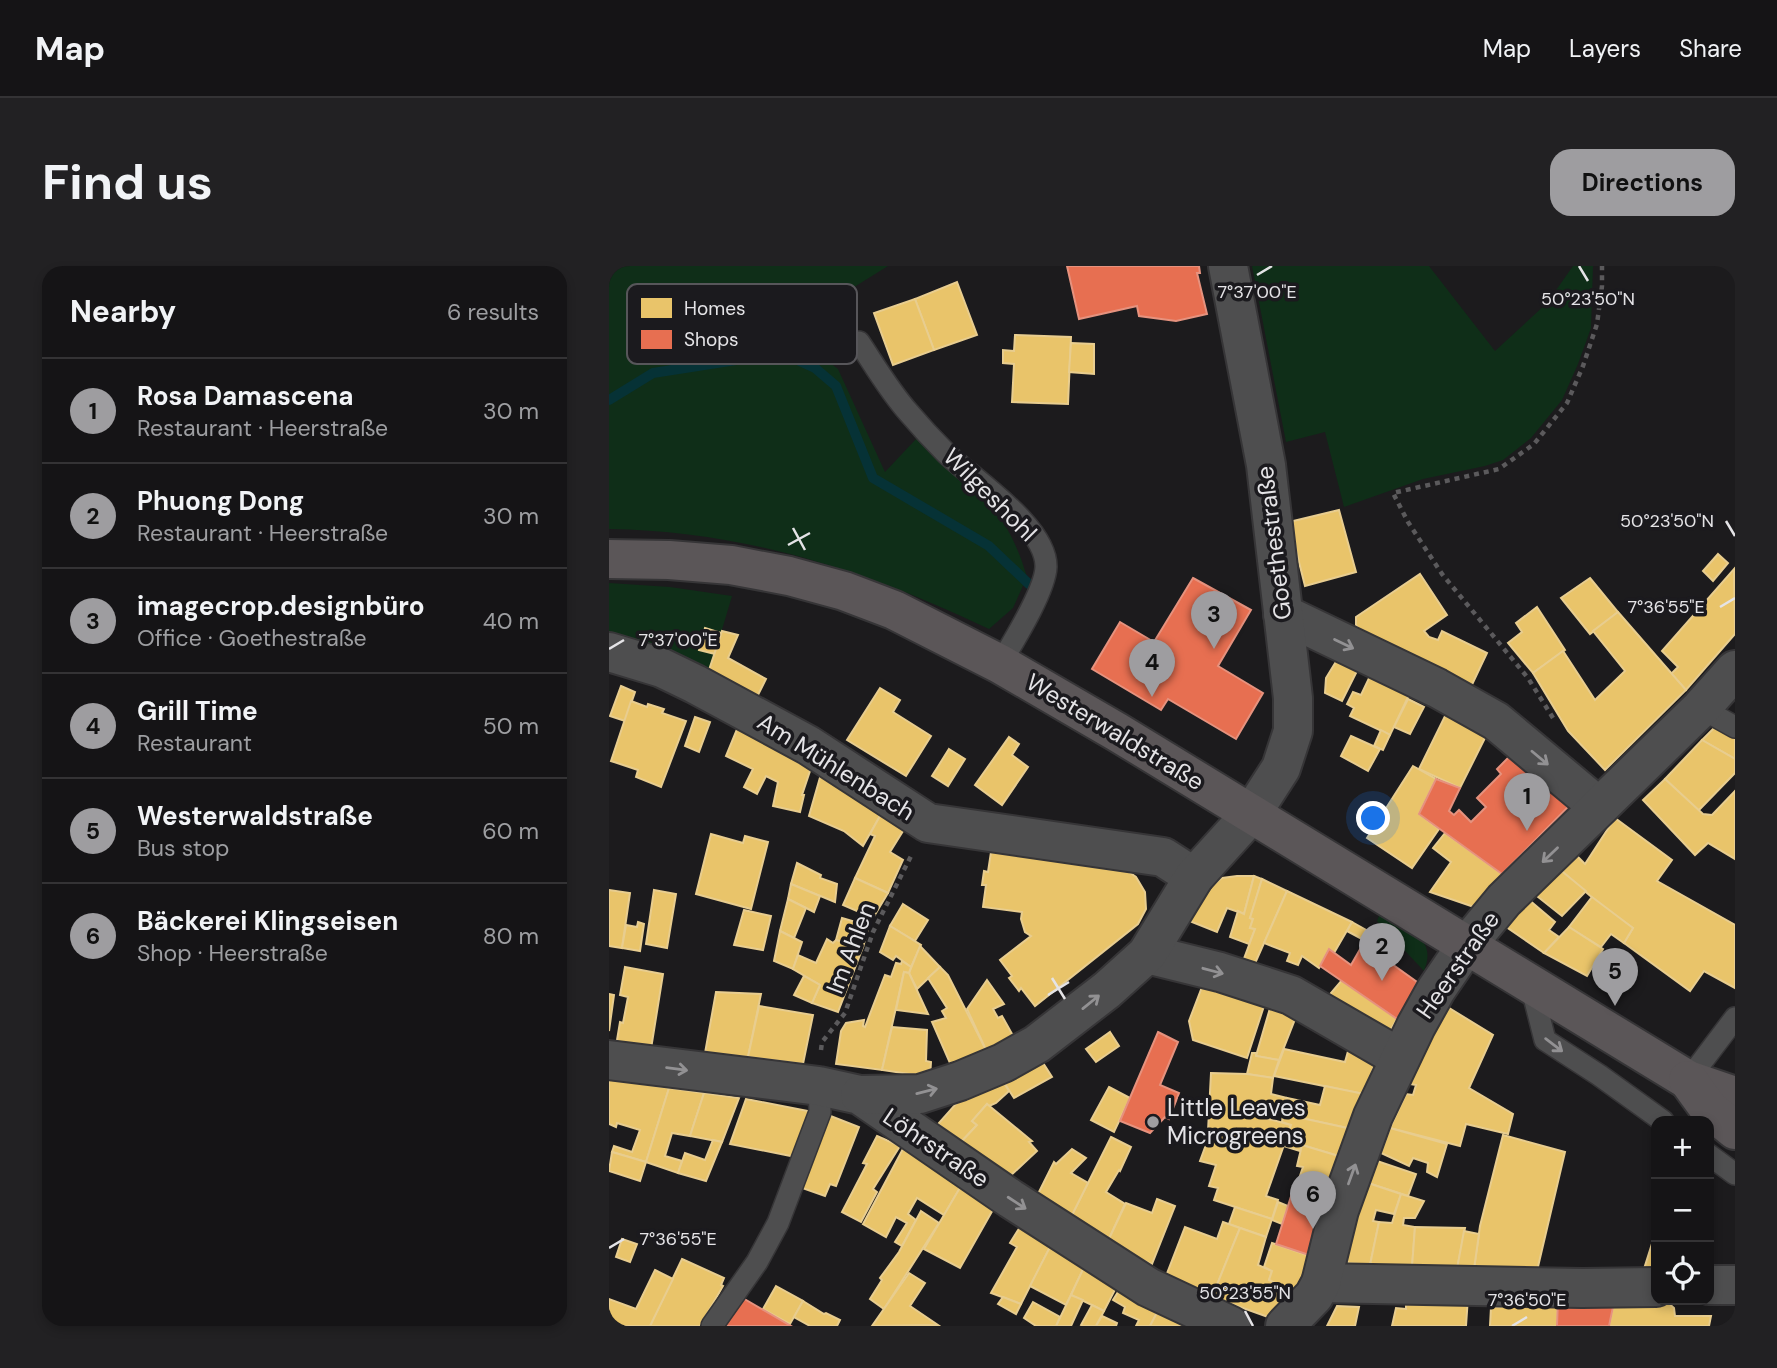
<!DOCTYPE html>
<html lang="en">
<head>
<meta charset="utf-8">
<style>
	:root { --surface:#151416; --page:#222123; --text:#f1f3f6; --muted:#9d9ea1; --line:#343335; --accent:#9e9da0 }
	body { margin:0; font-family:"DM Sans",sans-serif; background:var(--page); color:var(--text) }
	.controls { position:absolute; right:21px; bottom:21px; display:grid; overflow:hidden; border-radius:14px; box-shadow:0 4px 10px #0003 }
	.controls button { width:63px; height:63px; display:grid; place-items:center; padding:0; border:0; border-bottom:2px solid var(--line); background:var(--surface); color:var(--text); font:35px sans-serif }
	.you { position:absolute; left:765px; top:553px; width:24px; height:24px; margin:-18px; border:5px solid #fff; border-radius:50%; background:#1a73e8; box-shadow:0 0 0 10px #1a73e833 }
	.badge { display:grid; place-items:center; width:46px; height:46px; border-radius:50%; background:var(--accent); color:#111; font-size:23px; font-weight:700 }
	.pin { position:absolute; translate:-50% -58px; filter:drop-shadow(0 2px 4px #0008) }
	.pin::after { content:''; position:absolute; top:37px; width:24px; height:21px; background:inherit; clip-path:polygon(0 0,100% 0,50% 100%) }
	.list { margin:0; padding:0; list-style:none }
	h2 { display:flex; justify-content:space-between; align-items:center; height:91px; margin:0; padding:0 28px; font-size:30px }
	h2 small { font-size:23px; font-weight:400; color:var(--muted) }
	.list li { display:grid; grid-template-columns:46px 1fr auto; gap:21px; align-items:center; box-sizing:border-box; height:105px; padding:0 28px; border-top:2px solid var(--line) }
	.list b { display:block; font-size:26px; white-space:nowrap }
	.list p { margin:0; font-size:23px; white-space:nowrap; color:var(--muted) }
	.list em { font-size:23px; font-style:normal; color:var(--muted) }
	.icon { flex:none; width:38px; height:38px; fill:none; stroke:currentColor; stroke-width:2; stroke-linecap:round; stroke-linejoin:round }
	.map { position:relative; flex:none; width:1126px; height:1060px; overflow:hidden; border-radius:21px }
	header { display:flex; align-items:center; gap:42px; box-sizing:border-box; height:98px; padding:0 35px; background:var(--surface); border-bottom:2px solid var(--line) }
	header strong { font-size:33px }
	nav { display:flex; gap:38px; margin-inline-start:auto; font-size:24px }
	.intro { display:flex; align-items:center; justify-content:space-between; box-sizing:border-box; height:168px; padding:0 42px }
	h1 { margin:0; font-size:49px }
	.button { padding:18px 32px; border-radius:21px; background:var(--accent); color:#111; font-size:24px; font-weight:700 }
	main { display:flex; gap:42px; padding:0 42px }
	aside { flex:1; background:var(--surface); border-radius:21px; box-shadow:0 4px 10px #0003 }
	.map>svg:first-child { display:block }
	.green { fill:#0f2e18 }
	.homes { fill:#e9c46a; stroke:#e8cd8f; stroke-width:2 }
	.shops { fill:#e76f51; stroke:#e6927e; stroke-width:2 }
	.lines { fill:none; stroke-linecap:round; stroke-linejoin:round }
	.stream { stroke:#063236; stroke-width:10 }
	.service-casing { stroke:#363537; stroke-width:24 }
	.minor-casing { stroke:#363537; stroke-width:42 }
	.tertiary-casing { stroke:#363537; stroke-width:42 }
	.secondary-casing { stroke:#363537; stroke-width:42 }
	.path { stroke:#5b5a5c; stroke-width:4.5; stroke-dasharray:5 5; stroke-linecap:butt }
	.service { stroke:#4e4e4f; stroke-width:21 }
	.minor { stroke:#4e4e4f; stroke-width:38 }
	.tertiary { stroke:#4e4e4f; stroke-width:38 }
	.secondary { stroke:#5b5658; stroke-width:38 }
	.oneway { stroke:#929193 }
	.ticks { fill:none; stroke:#e4e3e6; stroke-width:2.5 }
	.poi-dot { fill:#9e9da0; stroke:#1b1a1e; stroke-width:2.5 }
	.labels { text-anchor:middle; stroke-width:7; stroke-linejoin:round; paint-order:stroke }
	.street-label { font-size:24px; fill:#e4e3e6; stroke:#1b1a1e }
	.poi-label { font-size:24px; fill:#e4e3e6; stroke:#1b1a1e; text-anchor:start }
	.key { fill:#1b1a1e; stroke:#57565a; stroke-width:2 }
	.key-label { font-size:19px; fill:#e4e3e6 }
	.ticks-label { font-size:18px; text-anchor:middle; fill:#e4e3e6; stroke:#1b1a1e; stroke-width:7; stroke-linejoin:round; paint-order:stroke }
</style>
</head>
<body>
<header>
<strong>Map</strong>
<nav><a>Map</a><a>Layers</a><a>Share</a></nav>
</header>
<div class="intro"><h1>Find us</h1><a class="button">Directions</a></div>
<main>
<aside>
<h2>Nearby<small>6 results</small></h2>
<ul class="list">
<li><span class="badge">1</span><div><b>Rosa Damascena</b><p>Restaurant · Heerstraße</p></div><em>30 m</em></li>
<li><span class="badge">2</span><div><b>Phuong Dong</b><p>Restaurant · Heerstraße</p></div><em>30 m</em></li>
<li><span class="badge">3</span><div><b>imagecrop.designbüro</b><p>Office · Goethestraße</p></div><em>40 m</em></li>
<li><span class="badge">4</span><div><b>Grill Time</b><p>Restaurant</p></div><em>50 m</em></li>
<li><span class="badge">5</span><div><b>Westerwaldstraße</b><p>Bus stop</p></div><em>60 m</em></li>
<li><span class="badge">6</span><div><b>Bäckerei Klingseisen</b><p>Shop · Heerstraße</p></div><em>80 m</em></li>
</ul>
</aside>
<div class="map">
<svg width="1126" height="1060" viewBox="0 0 1126 1060">
	<rect width="100%" height="100%" fill="#1c1b1d"/>
	<g class="green">
		<path d="M0 0H279L149 81 202 82 229 103 276 206 308 172C362 214 398 242 418 311L404 342 380 363C258 305 137 265 0 263Z"/>
		<path d="M643 0H820L886 85 938 37 964 0H984L982 62 969 98 953 134 922 172 894 194 876 200 814 213 735 241 716 166 677 176Z"/>
		<path d="M0 317 61 321 123 330 112 367 97 362 90 383 106 388 99 407 0 376Z"/>
		<path d="M772 645C796 660 830 672 815 705L768 655Z"/>
	</g>
	<g class="homes">
		<path d="M348 16 368 69 325 84 306 33Z"/>
		<path d="M306 33 325 84 284 99 265 47Z"/>
		<path d="M406 69 462 71 459 138 403 136 405 98 394 97V84L405 85Z"/>
		<path d="M462 77 485 78V108L460 106Z"/>
		<path d="M730 244 747 306 696 320 680 256Z"/>
		<path d="M1109 288 1119 297 1104 315 1094 305Z"/>
		<path d="M1125 303 1126 368 1077 424 1062 408 1069 401 1053 385Z"/>
		<path d="M811 308 838 349 815 365 820 371 829 374 833 365 878 387 861 423 753 368 747 359V351Z"/>
		<path d="M981 312 1009 346 981 368 952 332Z"/>
		<path d="M928 341 956 384 924 407 899 377 913 366 907 357Z"/>
		<path d="M1009 346 1077 424 996 504 959 465 924 407 954 385 986 434 1016 405 984 365Z"/>
		<path d="M96 362 112 367 106 388 90 384Z"/>
		<path d="M113 365 129 369 119 392 157 413 147 433 99 407Z"/>
		<path d="M728 394 749 403 733 435 716 427 717 412Z"/>
		<path d="M761 410 800 429 781 469 741 450 745 442 738 438 744 426 752 429Z"/>
		<path d="M12 420 26 426 16 455 1 450Z"/>
		<path d="M271 422 291 434 284 446 322 470 297 510 238 474Z"/>
		<path d="M799 433 815 441 801 468 785 461Z"/>
		<path d="M22 435 38 441 39 438 55 443 53 447 77 455 52 521 27 511 29 504 2 495Z"/>
		<path d="M838 446 879 466 851 522 810 503Z"/>
		<path d="M86 451 101 456 90 486 76 480Z"/>
		<path d="M131 456 204 496 193 529H195L191 546 164 540 169 516 157 510 148 528 135 521 144 503 117 490Z"/>
		<path d="M1111 456 1126 464V493L1093 474Z"/>
		<path d="M772 464 781 469 774 484 765 480Z"/>
		<path d="M742 470 771 483 759 505 732 490Z"/>
		<path d="M400 471 410 478 403 489 419 501 393 539 366 519Z"/>
		<path d="M1093 474 1126 493V507L1089 545 1056 513Z"/>
		<path d="M340 483 356 493 339 520 323 510Z"/>
		<path d="M804 500 827 513 810 548 830 563 803 602 758 572Z"/>
		<path d="M214 501 276 541 254 580 235 565 200 550Z"/>
		<path d="M1056 513 1094 548 1103 549 1126 525V593L1099 577 1086 589 1034 534Z"/>
		<path d="M276 541 299 557 281 586 294 594 279 627 246 612 266 570 261 568Z"/>
		<path d="M1006 552 1063 594 1048 615 1126 659V722L1095 705 1081 725 1015 677 1024 662 993 640 949 602 965 587 976 598Z"/>
		<path d="M836 567 893 608 868 642 821 626 842 596 824 582Z"/>
		<path d="M102 568 134 577 136 570 159 576 142 643 87 628Z"/>
		<path d="M382 586 513 601 527 611 536 626 537 643 529 658 426 740 412 722 410 725 400 712 403 710 391 694 422 670 416 666 412 653 413 646 374 641 377 619H373L375 605 379 606Z"/>
		<path d="M188 597 212 609 211 612 228 618 226 636 182 618Z"/>
		<path d="M949 602 977 625 953 650 924 627Z"/>
		<path d="M628 610H645L635 648 618 642 608 666 578 654 600 622 613 612Z"/>
		<path d="M645 610 653 613 641 652 644 653 641 662 646 663 640 678 621 671 629 645 635 648Z"/>
		<path d="M246 612 279 627 264 652 234 639Z"/>
		<path d="M653 613 678 625 644 702 633 698 646 663 641 662 644 653 641 652Z"/>
		<path d="M182 618 211 630 205 646 179 633Z"/>
		<path d="M0 624 21 627 13 682 0 680Z"/>
		<path d="M45 624 67 628 58 682 37 678Z"/>
		<path d="M678 625 743 656 725 687 720 683 710 702 693 690 689 699 678 695 681 687 655 677Z"/>
		<path d="M983 631 1024 662 1015 677 1002 668 992 681 960 661Z"/>
		<path d="M179 633 197 642 185 672 171 665Z"/>
		<path d="M919 633 946 656 940 664 950 671 935 687 893 658Z"/>
		<path d="M294 638 319 654 306 675 281 660Z"/>
		<path d="M135 644 162 650 154 684 125 679Z"/>
		<path d="M233 652 260 660 254 681 227 674Z"/>
		<path d="M29 656 35 658 31 685 13 682 17 659 28 661Z"/>
		<path d="M743 656 757 664 753 673 738 665Z"/>
		<path d="M281 660 312 679 302 701 287 690 284 694 271 686Z"/>
		<path d="M960 661 994 683 978 710 935 687Z"/>
		<path d="M171 665 193 676 184 703 165 695Z"/>
		<path d="M218 673 224 677 227 674 254 681 229 746 203 737 211 719 184 703 189 689 207 697Z"/>
		<path d="M311 680 331 701 308 723 300 707Z"/>
		<path d="M293 695 302 701 300 707 295 706 273 804 227 798 232 765 237 757 255 754 254 760 256 761 276 709 282 711 287 697 292 698Z"/>
		<path d="M16 701 54 708 42 783 7 780 11 756 14 757 19 731 11 729Z"/>
		<path d="M331 701 339 709 379 788 344 804 323 756 337 752 333 745 338 742 319 712Z"/>
		<path d="M295 706 300 707 319 748 287 744Z"/>
		<path d="M195 710 211 719 203 737 185 729Z"/>
		<path d="M378 714 395 738 384 743 389 752 393 750 407 775 379 788 358 743Z"/>
		<path d="M733 714 788 753 780 766 717 733Z"/>
		<path d="M593 721 655 740 638 792 584 774 580 755Z"/>
		<path d="M107 726 152 728 139 791 96 787Z"/>
		<path d="M0 728 5 729 0 765Z"/>
		<path d="M664 732 690 743 670 794 647 790Z"/>
		<path d="M150 740 204 749 194 798 139 791Z"/>
		<path d="M837 740 884 769 860 822 904 848 899 868 857 858 851 880 781 862 797 828 804 829 807 819 801 818Z"/>
		<path d="M283 761 318 764 317 795 322 796 321 811 273 804Z"/>
		<path d="M501 766 510 780 487 796 477 783Z"/>
		<path d="M743 771 770 785 755 828 665 810 675 783 736 796Z"/>
		<path d="M643 787H647V790L670 794 664 812 638 808Z"/>
		<path d="M429 789 443 811 405 832 390 809Z"/>
		<path d="M602 807 638 808 664 812 662 828 678 832 675 845 659 842 657 850 635 843 634 846 682 859 657 930 669 934 663 953 605 934 609 922 600 920 607 899 591 895 602 865H599Z"/>
		<path d="M390 809 400 825 387 837 380 840 378 838 363 855 368 859 352 876 329 858 361 822Z"/>
		<path d="M0 813 60 822 37 896 3 886 5 880 23 886 31 864 8 857 7 861 0 858Z"/>
		<path d="M716 820 755 828 743 863 674 848 678 832 711 839Z"/>
		<path d="M500 821 521 832 505 866 482 854Z"/>
		<path d="M60 822 95 827 81 870 63 867 56 890 73 895 69 907 37 896Z"/>
		<path d="M95 827 130 832 113 876 81 870Z"/>
		<path d="M137 833 204 846 187 891 121 878Z"/>
		<path d="M378 838 423 875 420 876 428 885 399 912 352 876 368 859 363 855Z"/>
		<path d="M674 848 743 863 733 891 693 879 691 885 675 880 682 859 673 856Z"/>
		<path d="M219 849 250 861 227 920 221 918 216 930 193 922Z"/>
		<path d="M781 862 838 878 828 911 818 906 819 897 804 892 800 900 772 887Z"/>
		<path d="M894 869 956 886 928 1005 865 1003 871 960Z"/>
		<path d="M268 870 291 880 264 923 268 926 252 956 233 946 258 898 254 897Z"/>
		<path d="M502 871 522 881 511 905 510 904 497 926 516 938 498 977 461 953Z"/>
		<path d="M104 874 113 876 97 915 69 907 76 887 96 894Z"/>
		<path d="M693 879 733 891 720 935 686 924 694 901 688 900Z"/>
		<path d="M295 881 352 920 335 949 308 932 299 948 307 954 293 980 286 976 298 957 287 951 277 971 254 958Z"/>
		<path d="M463 883 477 892 462 907 479 917 461 953 427 932 445 896 447 898Z"/>
		<path d="M3 886 37 896 31 915 0 905Z"/>
		<path d="M768 895 807 908 799 930 759 917Z"/>
		<path d="M759 917 792 928 785 948 767 944 764 955 770 956 761 999 740 997 736 992 749 943Z"/>
		<path d="M352 920 386 940 351 1002 315 983Z"/>
		<path d="M792 928 815 935 806 952H795L794 959 806 961 803 1001 761 999 770 956 783 957Z"/>
		<path d="M548 933 566 940 543 998 519 989 498 977 517 937 543 947Z"/>
		<path d="M669 936 679 940 673 958 663 954Z"/>
		<path d="M626 941 663 953 657 971 620 958Z"/>
		<path d="M312 945 330 957 275 1043 261 1033 273 1014 271 1012 290 986Z"/>
		<path d="M614 956 631 962 603 1031 557 1010 576 961 608 973Z"/>
		<path d="M411 961 442 979 412 1038 382 1027 408 981 401 977Z"/>
		<path d="M806 961 856 962 848 1003 803 1001Z"/>
		<path d="M631 962 657 971 649 999 663 1005 660 1014 689 1028 662 1052 603 1031Z"/>
		<path d="M855 965 870 968 865 1003H848Z"/>
		<path d="M1047 965V1006H1034Z"/>
		<path d="M13 973 28 978 21 996 7 991Z"/>
		<path d="M663 977 707 992 689 1028 660 1014 663 1005 655 1001Z"/>
		<path d="M442 979 477 997 457 1039 421 1020Z"/>
		<path d="M73 993 115 1012 112 1019 114 1020 91 1060H41Z"/>
		<path d="M477 997 511 1014 495 1045 462 1029Z"/>
		<path d="M46 1004 64 1013 41 1060H0V1033L27 1043Z"/>
		<path d="M300 1007 316 1017 301 1040 329 1059 263 1060Z"/>
		<path d="M514 1018 552 1039 541 1060H527L530 1054 514 1047 516 1041 504 1034Z"/>
		<path d="M167 1020 194 1035 181 1058 154 1043Z"/>
		<path d="M462 1029 474 1034 462 1060H447Z"/>
		<path d="M797 1029 859 1031 857 1060H783L787 1042 797 1043Z"/>
		<path d="M394 1031 412 1038 407 1048 389 1038Z"/>
		<path d="M893 1032 949 1034 948 1060H881L882 1041H892Z"/>
		<path d="M194 1035 215 1048 217 1047 231 1054 228 1060H201L185 1051Z"/>
		<path d="M1057 1035 1065 1042 1066 1050H1102L1100 1060H1000L1005 1036Z"/>
		<path d="M424 1036 451 1051 447 1060H427L415 1052Z"/>
		<path d="M483 1039 495 1045 487 1060H474L472 1059Z"/>
		<path d="M552 1039 577 1051 573 1060H541Z"/>
		<path d="M728 1040 750 1041 746 1060H718Z"/>
		<path d="M493 1050 508 1057 507 1060H487Z"/>
	</g>
	<g class="shops">
		<path d="M458 0H590L591 7H588L598 48 567 55 530 50 528 40 470 53Z"/>
		<path d="M584 312 642 344 609 400 654 427 627 473 559 433 552 444 483 403 511 356 545 376Z"/>
		<path d="M903 488 959 541 893 608 810 548 827 513 851 522 840 545 845 549 850 544 862 556 877 541 868 532 892 508 888 503Z"/>
		<path d="M761 666 774 680 780 690 776 693 808 716 806 726 788 753 711 700 720 683 742 699Z"/>
		<path d="M549 766 569 776 551 819 570 827 560 853 556 851 541 867 511 855Z"/>
		<path d="M684 924 720 935 700 989 667 978Z"/>
		<path d="M132 1031 182 1060H113Z"/>
		<path d="M949 1034 1005 1036 1000 1060H948Z"/>
	</g>
	<g class="lines">
		<path class="stream" d="M0 134 44 107 159 89 184 92 206 102 227 120 264 212 380 280 420 318"/>
		<g class="service-casing">
			<g id="service">
				<path d="M250 76C266 100 281 126 300 147 311 160 324 174 336 186 363 213 438 260 437 301 436 325 404 376 391 398"/>
				<path d="M1092 442 1126 461"/>
				<path d="M922 719 936 774 990 809 1054 855"/>
				<path d="M1075 807 1079 814 1126 752"/>
				<path d="M1100 889 1126 908"/>
				<path d="M103 1060 148 996 169 957 211 846 210 820"/>
			</g>
		</g>
		<g class="minor-casing">
			<g id="minor">
				<path d="M674 348 828 422 887 455 990 541"/>
				<path d="M0 386 53 402 86 418 199 479 319 557 554 591 585 611"/>
				<path d="M538 688 611 706 682 729 791 792"/>
				<path d="M0 794 210 820 251 829 402 933 539 1021 622 1060"/>
				<path d="M251 829 311 828 351 815 394 797 428 778 498 724 538 688 585 611 643 547"/>
				<path d="M712 1017 973 1022 1047 1021"/>
				<path d="M1100 1019H1126"/>
				<path d="M676 1060 705 1030 712 1017 730 944 764 850 807 760 827 724 857 680 895 634 1092 442 1126 404"/>
			</g>
		</g>
		<g class="tertiary-casing">
			<path id="tertiary" d="M619 0 657 199 684 432V465L672 502 643 547"/>
		</g>
		<g class="secondary-casing">
			<g id="secondary">
				<path d="M0 293 60 294 122 299 180 310 235 325 285 344 391 398 508 466 1079 814 1126 830"/>
				<path d="M1079 814 1100 843 1126 864"/>
			</g>
		</g>
		<g class="path">
			<path d="M944 452 919 412 833 308 799 256 784 227 890 203 925 178 958 137 974 100 988 58 993 20V0"/>
			<path d="M212 784 213 776 236 747 264 666 303 588"/>
		</g>
		<use href="#service" class="service"/>
		<use href="#minor" class="minor"/>
		<use href="#tertiary" class="tertiary"/>
		<use href="#secondary" class="secondary"/>
	</g>
	<defs><path id="oneway-shaft" d="M-6 0H5M1.5-3L5.5 0L1.5 3" fill="none" stroke-width="1.6" stroke-linecap="round" stroke-linejoin="round" transform="scale(1.75)"/></defs>
	<g class="oneway">
		<use href="#oneway-shaft" transform="translate(735 378) rotate(26)"/>
		<use href="#oneway-shaft" transform="translate(931 492) rotate(40)"/>
		<use href="#oneway-shaft" transform="translate(941 589) rotate(136)"/>
		<use href="#oneway-shaft" transform="translate(604 705) rotate(15)"/>
		<use href="#oneway-shaft" transform="translate(482 736) rotate(-39)"/>
		<use href="#oneway-shaft" transform="translate(945 779) rotate(37)"/>
		<use href="#oneway-shaft" transform="translate(68 803) rotate(7)"/>
		<use href="#oneway-shaft" transform="translate(318 825) rotate(-14)"/>
		<use href="#oneway-shaft" transform="translate(743 908) rotate(-70)"/>
		<use href="#oneway-shaft" transform="translate(408 937) rotate(33)"/>
	</g>
	<path class="ticks" d="M970 0 979 15M648 9 663 0M1117 255 1126 270M184 262 196 284M179 279 201 267M1111 341 1126 332M0 383 15 374M443 712 456 733M439 729 460 716M0 982 15 973M636 1045 644 1060M903 1060 918 1051"/>
	<circle class="poi-dot" cx="544" cy="856" r="7"/>
	<g class="labels">
		<g class="street-label">
			<text transform="translate(381 229) rotate(45)" y="8">Wilgeshohl</text>
			<text transform="translate(665 277) rotate(-97)" y="8">Goethestraße</text>
			<text transform="translate(506 466) rotate(31)" y="8">Westerwaldstraße</text>
			<text transform="translate(227 501) rotate(32)" y="8">Am Mühlenbach</text>
			<text transform="translate(242 682) rotate(-69)" y="8">Im Ahlen</text>
			<text transform="translate(849 699) rotate(-55)" y="8">Heerstraße</text>
			<text transform="translate(327 882) rotate(34)" y="8">Löhrstraße</text>
		</g>
		<g class="poi-label">
			<text x="558" y="850">Little Leaves<tspan x="558" dy="28">Microgreens</tspan></text>
		</g>
	</g>
	<rect x="18" y="18" width="230" height="80" rx="10" class="key"/>
	<rect x="32" y="32" width="31" height="20" fill="#e9c46a"/>
	<rect x="32" y="64" width="31" height="19" fill="#e76f51"/>
	<g class="key-label">
		<text x="75" y="49">Homes</text>
		<text x="75" y="80">Shops</text>
	</g>
	<g class="ticks-label">
		<text x="648" y="32">7°37'00"E</text>
		<text x="979" y="39">50°23'50"N</text>
		<text x="1058" y="261">50°23'50"N</text>
		<text x="1057" y="347">7°36'55"E</text>
		<text x="69" y="380">7°37'00"E</text>
		<text x="69" y="979">7°36'55"E</text>
		<text x="636" y="1033">50°23'55"N</text>
		<text x="918" y="1040">7°36'50"E</text>
	</g>
</svg>
<div class="controls">
<button>+</button>
<button>−</button>
<button><svg class="icon" aria-label="locate" viewBox="0 0 24 24"><circle cx="12" cy="12" r="6"/><path d="M12 2v4M12 18v4M2 12h4M18 12h4"/></svg></button>
</div>
<div class="you"></div>
<div class="pin badge" style="left:918px;top:565px">1</div>
<div class="pin badge" style="left:773px;top:715px">2</div>
<div class="pin badge" style="left:605px;top:383px">3</div>
<div class="pin badge" style="left:543px;top:431px">4</div>
<div class="pin badge" style="left:1006px;top:740px">5</div>
<div class="pin badge" style="left:704px;top:963px">6</div>
</div>
</main>
</body>
</html>
